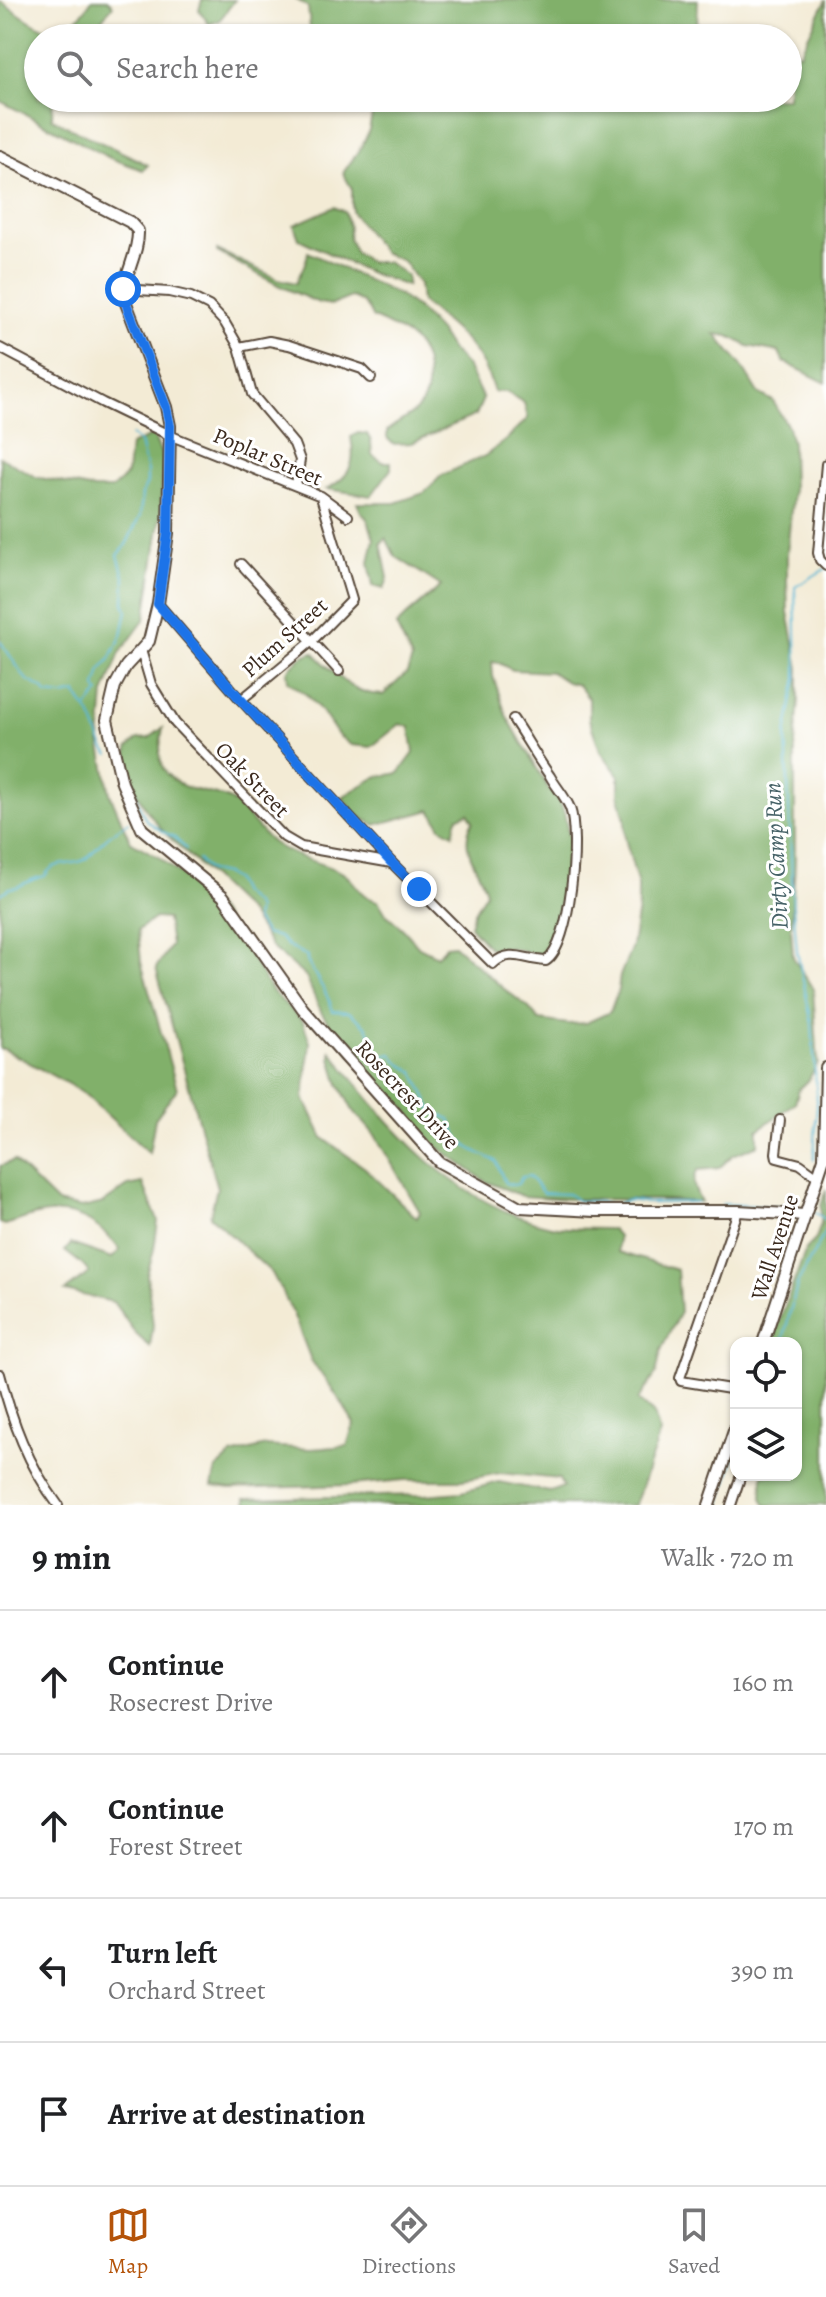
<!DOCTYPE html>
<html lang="en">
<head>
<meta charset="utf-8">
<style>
	:root { --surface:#fff; --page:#f2f2f2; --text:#202124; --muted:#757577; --line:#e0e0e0; --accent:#b45309 }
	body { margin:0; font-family:Alegreya,serif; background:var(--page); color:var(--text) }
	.controls { position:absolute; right:24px; bottom:24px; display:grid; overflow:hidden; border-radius:16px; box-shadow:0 2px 6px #0004 }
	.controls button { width:72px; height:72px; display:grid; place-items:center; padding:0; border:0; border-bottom:2px solid var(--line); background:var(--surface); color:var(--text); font:40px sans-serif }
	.stop { position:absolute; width:24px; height:24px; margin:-18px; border:6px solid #1a73e8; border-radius:50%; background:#fff }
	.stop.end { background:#1a73e8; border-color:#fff; box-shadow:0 2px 8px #0008 }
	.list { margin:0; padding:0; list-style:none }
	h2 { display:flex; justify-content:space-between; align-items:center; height:104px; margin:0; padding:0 32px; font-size:34px }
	h2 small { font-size:26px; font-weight:400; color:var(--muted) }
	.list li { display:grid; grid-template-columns:52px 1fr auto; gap:24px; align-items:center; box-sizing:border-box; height:144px; padding:0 32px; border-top:2px solid var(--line) }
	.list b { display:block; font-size:30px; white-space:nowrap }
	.list p { margin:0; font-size:26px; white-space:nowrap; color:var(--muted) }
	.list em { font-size:26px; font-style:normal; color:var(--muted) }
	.icon { flex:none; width:44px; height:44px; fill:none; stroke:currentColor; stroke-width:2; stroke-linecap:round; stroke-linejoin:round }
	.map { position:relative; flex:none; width:826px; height:1505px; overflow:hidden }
	.search { position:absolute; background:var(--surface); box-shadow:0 2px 6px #0004; left:24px; right:24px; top:24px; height:88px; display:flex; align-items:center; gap:20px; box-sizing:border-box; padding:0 28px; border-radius:44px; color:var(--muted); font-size:30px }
	.sheet { height:680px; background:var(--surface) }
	nav { display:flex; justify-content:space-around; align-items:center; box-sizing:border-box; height:112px; border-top:2px solid var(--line); background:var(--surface); font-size:22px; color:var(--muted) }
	nav a { display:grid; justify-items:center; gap:4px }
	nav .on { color:var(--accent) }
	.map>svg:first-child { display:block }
	.forest { fill:#81b06a; stroke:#5e6d44; stroke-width:2 }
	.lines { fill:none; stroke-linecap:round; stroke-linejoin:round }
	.stream { stroke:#57b7d5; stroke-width:2 }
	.minor-casing { stroke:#574739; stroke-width:12 }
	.tertiary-casing { stroke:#574739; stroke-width:14 }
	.minor { stroke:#fff; stroke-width:8 }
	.tertiary { stroke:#fff; stroke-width:10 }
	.route { stroke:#1a73e8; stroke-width:10 }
	.labels { text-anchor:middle; stroke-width:6; stroke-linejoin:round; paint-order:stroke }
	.street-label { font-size:22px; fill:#3b2a1e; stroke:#fff }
	.water-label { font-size:24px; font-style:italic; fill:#466267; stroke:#fff }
</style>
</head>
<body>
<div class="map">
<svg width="826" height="1505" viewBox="0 0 826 1505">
	<rect width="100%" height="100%" fill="#fff"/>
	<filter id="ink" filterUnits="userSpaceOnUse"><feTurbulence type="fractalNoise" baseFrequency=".0125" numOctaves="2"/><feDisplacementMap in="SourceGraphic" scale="16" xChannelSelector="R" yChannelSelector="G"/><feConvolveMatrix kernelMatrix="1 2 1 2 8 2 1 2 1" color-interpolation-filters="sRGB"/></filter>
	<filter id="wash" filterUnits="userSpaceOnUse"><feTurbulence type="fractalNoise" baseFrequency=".006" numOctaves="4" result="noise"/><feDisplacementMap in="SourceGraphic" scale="32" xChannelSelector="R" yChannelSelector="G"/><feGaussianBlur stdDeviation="1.8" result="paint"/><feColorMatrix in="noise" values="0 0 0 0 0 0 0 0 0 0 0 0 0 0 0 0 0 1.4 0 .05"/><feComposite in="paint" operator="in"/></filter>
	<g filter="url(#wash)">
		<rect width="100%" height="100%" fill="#f3ebd5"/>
		<g class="forest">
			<path d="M92 0H107L113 5 87 38H38V98H53L52 118C83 136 116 148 148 165L143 170 110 158 0 101V1C39 26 59 51 92 0Z"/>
			<path d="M202 0H235L219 21 209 24 199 10Z"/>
			<path d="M297 0H698L697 24 711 38H326L310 28 308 7Z"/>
			<path d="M826 0V383L784 362 779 352 748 346 729 336 715 334 741 365 758 393 773 401 788 427 792 443 793 490 787 554V581L788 612 799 668V701L795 745V862L791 929 793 957 813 989 818 1063 808 1081 799 1089 795 1103 758 1130V1145L733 1155 719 1168 698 1170C691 1182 694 1190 701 1202L670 1200 567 1199 522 1196 485 1181 435 1145 397 1098 351 1054 321 1012 306 977 272 948 250 914 162 830 146 809 135 790 128 764V748L138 739 149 738 163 728C160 743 156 763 168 775 186 794 209 789 230 800 242 806 259 832 273 843 294 858 318 861 341 872 358 881 355 895 378 901L386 914 403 929 419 947 437 956 446 946 454 945 503 988 528 1007 539 1020 568 1024 586 1023 610 1012 618 990 620 976 632 946 638 908V885L625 838V819L619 797V776L600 750 589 719V699L578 685 567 682 551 672 512 670 499 663 492 662 493 676 506 715 550 791 558 798 564 812 570 843 554 936C544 962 537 954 517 949 508 947 498 948 489 948L470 926 473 914 486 892C480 866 457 850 473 821L468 813 457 818 453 834 441 827 431 810 375 825 358 816 342 797 376 777 399 773 414 753 410 727 400 724 371 747 351 745 338 735 323 713 308 696 288 681 287 671 301 657 313 652C334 673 352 695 383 695L407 673 412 659 396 626 407 615 441 586 395 556 386 538 381 543 388 578 384 589 373 586 369 562 374 539 368 520 361 512 357 503H395L424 493 442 475 485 456 507 439 528 418 524 403 506 392H494C482 349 455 329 421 302L419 284 403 261 383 253 352 212V189L343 173C364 143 372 137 373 98H788V51L800 53Z"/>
			<path d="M334 207 345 212 349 227V239L355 252 369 262H387L407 276V286L365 271 299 239 294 225Z"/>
			<path d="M217 250 278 279 296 283C300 273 307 263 308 252L397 294 417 308 439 331 450 349 467 366 483 399 476 415 412 443 393 444 387 438V431C398 421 414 416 422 403 427 395 428 382 427 372 425 337 399 331 372 317 368 306 362 300 351 297L332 305 319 303 282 287 217 252Z"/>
			<path d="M358 433 367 434 371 441 372 455 383 462H391V469L371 496 327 489C351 476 356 464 351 437Z"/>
			<path d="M153 435 163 458 161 514 145 619 120 653 104 694 100 741 110 794 130 841 160 858 204 893 236 933 271 990 303 1022 310 1042 304 1098 323 1138 365 1168 417 1218 420 1212 375 1135 352 1109 339 1084 331 1058V1051C390 1128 452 1204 551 1226 570 1230 593 1228 612 1229L618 1236V1252L677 1270 680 1312 661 1350 656 1374 638 1400 654 1414 660 1433 635 1505H246L245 1499 424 1495 462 1492 499 1482 550 1492 563 1487 559 1479 500 1473 463 1480H404L351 1485 230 1489 212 1486 216 1469 232 1455 265 1446 311 1449 347 1446 354 1424 342 1403 311 1360 292 1311 272 1273 210 1216 217 1188 156 968 171 945 167 919 155 918 138 930 141 962 177 1089 155 1119 149 1153 81 1091 4 1049H0V457L36 477 94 489H112L127 474 130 445Z"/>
			<path d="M14 1161 57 1203 82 1208 103 1203 128 1186 143 1183 158 1221 154 1249 147 1275 153 1325 150 1347 136 1334 113 1302 65 1291 89 1273 83 1265 65 1251 71 1244 112 1258 120 1250C103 1227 79 1210 49 1213 34 1214 19 1221 5 1225L0 1223V1166Z"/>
			<path d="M826 1189V1505H766L762 1498 763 1475H796V1343L774 1342 779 1322 800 1265 806 1249 816 1239 821 1223V1206Z"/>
		</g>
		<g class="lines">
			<g class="stream">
				<path d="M0 641 26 679 43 689 46 694 63 696 77 693C79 702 84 704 88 711 97 725 98 742 109 755"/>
				<path d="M87 708 99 693 96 687 101 670 110 659 122 635 127 610 124 603 125 580 118 555 125 547 140 516 142 494 147 483V472L140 442 131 435"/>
				<path d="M128 769 137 801 146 820 163 832 174 837 186 849"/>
				<path d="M198 860 209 871 225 874 234 879 241 893 254 904 257 909 255 919 265 934 279 937 288 946 307 956V961C316 978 328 993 333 1011L349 1012 366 1026 374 1040 375 1052 378 1057 392 1054 399 1063 414 1072 433 1112 450 1119C461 1149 469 1148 496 1161L505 1183 513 1185 518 1184 522 1177 529 1176 543 1193 568 1194 578 1201 599 1202 611 1206 629 1200 648 1203 697 1202"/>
				<path d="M0 894 10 888 17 887 34 879 45 876C54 859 70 867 84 860 91 856 96 847 102 842 110 834 119 828 128 822"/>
				<path d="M814 1160 817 1101 812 1024 797 951 793 905 786 734 797 678 795 587 825 569"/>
				<path d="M722 1204 799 1208"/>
				<path d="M813 1211 826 1220"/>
				<path d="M782 1343 798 1282 826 1230"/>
				<path d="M720 1505 736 1451"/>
			</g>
		</g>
	</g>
	<g filter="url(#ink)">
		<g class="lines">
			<g class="minor-casing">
				<g id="minor">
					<path d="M123 289 169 292 191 297 209 306 225 323 239 347 252 394 294 444 300 460 296 485"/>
					<path d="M239 347 269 341 289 345 362 369 371 378"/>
					<path d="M0 348 103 403 169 435 321 496 348 516"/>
					<path d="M826 464 818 553 820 560 826 566"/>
					<path d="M241 564 339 671"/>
					<path d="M158 604 241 700 392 863 493 964C510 948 525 960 546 961 571 945 580 835 570 808 565 796 556 787 550 776 537 758 526 738 513 719"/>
					<path d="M141 650 151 684 175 723 284 837 301 847 392 863"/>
					<path d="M241 700 311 642 352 600 321 497"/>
					<path d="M780 1120 776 1153 777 1158 800 1164 818 1177"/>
					<path d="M0 1374C12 1421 28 1465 58 1505"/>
					<path d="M736 1390 681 1381 680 1378 738 1211"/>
					<path d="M731 1505 741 1475"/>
				</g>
			</g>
			<g class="tertiary-casing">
				<g id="tertiary">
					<path d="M0 156 130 222 138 231C139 254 123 275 124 298L166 407 170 426 168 533 158 604 149 641 126 666 115 686 107 720 122 783 142 829 223 896 303 1009 439 1162 520 1207 595 1211H738L805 1215"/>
					<path d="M763 1343 824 1158 826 1068"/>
					<path d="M709 1505 736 1425"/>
				</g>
			</g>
			<use href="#minor" class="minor"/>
			<use href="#tertiary" class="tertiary"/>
		</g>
	</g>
	<g class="lines" filter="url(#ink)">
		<path class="route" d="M123 289 124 298 166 407 170 426 168 533 158 604 241 700 392 863 419 889"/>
	</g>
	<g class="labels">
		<g class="street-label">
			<text transform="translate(268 456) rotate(23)" y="8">Poplar Street</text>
			<text transform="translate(284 637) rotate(-42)" y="8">Plum Street</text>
			<text transform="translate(253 779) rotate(46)" y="8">Oak Street</text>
			<text transform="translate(408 1094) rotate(47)" y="8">Rosecrest Drive</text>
			<text transform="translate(774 1247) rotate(-72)" y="8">Wall Avenue</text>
		</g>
		<g class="water-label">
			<text transform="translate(776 856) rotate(-93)" y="8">Dirty Camp Run</text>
		</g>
	</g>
</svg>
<div class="controls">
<button><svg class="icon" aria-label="locate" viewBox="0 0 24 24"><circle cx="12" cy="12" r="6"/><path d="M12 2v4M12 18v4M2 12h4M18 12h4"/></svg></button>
<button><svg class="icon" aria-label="layers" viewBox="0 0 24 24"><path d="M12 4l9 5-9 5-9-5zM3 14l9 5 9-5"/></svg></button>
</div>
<div class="stop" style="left:123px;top:289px"></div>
<div class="stop end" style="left:419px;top:889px"></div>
<div class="search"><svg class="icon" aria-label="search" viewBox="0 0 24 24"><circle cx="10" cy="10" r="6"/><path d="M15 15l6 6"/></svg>Search here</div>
</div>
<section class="sheet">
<h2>9 min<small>Walk · 720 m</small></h2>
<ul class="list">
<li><svg class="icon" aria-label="ahead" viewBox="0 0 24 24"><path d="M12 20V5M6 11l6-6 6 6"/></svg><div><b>Continue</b><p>Rosecrest Drive</p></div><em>160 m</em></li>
<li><svg class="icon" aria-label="ahead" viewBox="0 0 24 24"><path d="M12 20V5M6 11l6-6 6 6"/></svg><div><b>Continue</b><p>Forest Street</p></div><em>170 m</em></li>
<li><svg class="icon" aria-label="left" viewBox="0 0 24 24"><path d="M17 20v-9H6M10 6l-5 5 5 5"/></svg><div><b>Turn left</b><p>Orchard Street</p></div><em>390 m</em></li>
<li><svg class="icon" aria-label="arrive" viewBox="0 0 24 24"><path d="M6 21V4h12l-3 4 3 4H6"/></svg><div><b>Arrive at destination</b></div></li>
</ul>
</section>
<nav>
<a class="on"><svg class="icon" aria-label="map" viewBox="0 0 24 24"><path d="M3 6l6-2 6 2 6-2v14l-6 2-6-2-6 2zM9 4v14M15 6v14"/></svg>Map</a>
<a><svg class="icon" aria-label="directions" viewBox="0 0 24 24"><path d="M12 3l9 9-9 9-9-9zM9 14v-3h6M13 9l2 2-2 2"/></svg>Directions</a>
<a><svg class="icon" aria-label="saved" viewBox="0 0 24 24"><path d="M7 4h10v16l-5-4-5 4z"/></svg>Saved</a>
</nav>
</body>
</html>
